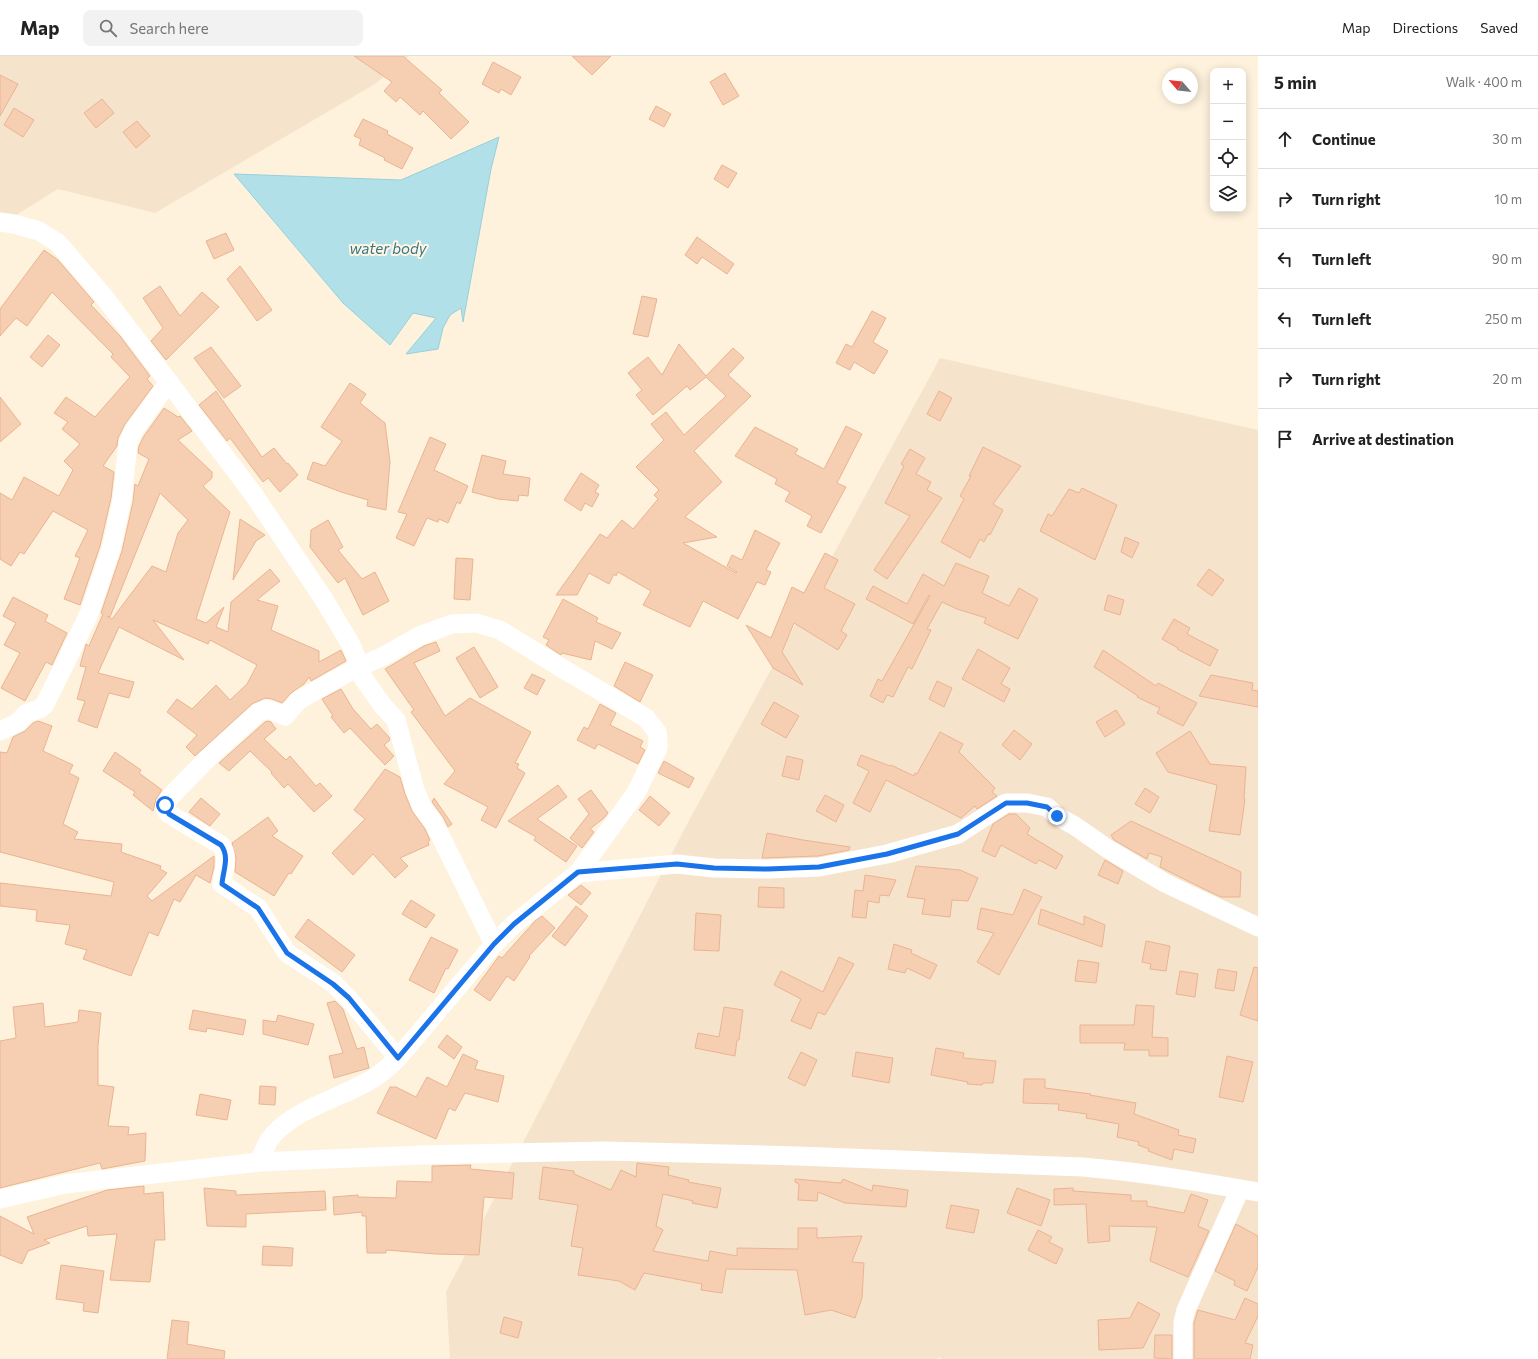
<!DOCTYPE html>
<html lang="en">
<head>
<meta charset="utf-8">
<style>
	:root { --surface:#fff; --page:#f2f2f2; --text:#222; --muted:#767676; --line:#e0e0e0 }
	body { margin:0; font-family:Commissioner,sans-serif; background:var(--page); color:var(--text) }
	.controls { position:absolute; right:12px; top:12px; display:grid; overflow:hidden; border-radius:8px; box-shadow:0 2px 10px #0003 }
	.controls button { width:36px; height:36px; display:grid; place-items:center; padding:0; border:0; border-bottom:1px solid var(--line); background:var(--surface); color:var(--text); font:20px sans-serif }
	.compass { position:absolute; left:1162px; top:12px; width:36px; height:36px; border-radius:50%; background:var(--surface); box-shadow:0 2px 10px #0003; rotate:298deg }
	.stop { position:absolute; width:12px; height:12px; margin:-9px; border:3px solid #1a73e8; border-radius:50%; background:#fff }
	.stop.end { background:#1a73e8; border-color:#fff; box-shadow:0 1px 4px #0008 }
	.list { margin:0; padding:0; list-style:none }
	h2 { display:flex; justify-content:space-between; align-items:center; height:52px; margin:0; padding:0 16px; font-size:17px }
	h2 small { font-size:13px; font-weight:400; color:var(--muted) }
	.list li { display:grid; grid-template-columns:26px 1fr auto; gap:12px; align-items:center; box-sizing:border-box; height:60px; padding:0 16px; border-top:1px solid var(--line) }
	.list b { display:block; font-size:15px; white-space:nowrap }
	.list em { font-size:13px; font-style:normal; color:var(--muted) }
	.icon { flex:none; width:22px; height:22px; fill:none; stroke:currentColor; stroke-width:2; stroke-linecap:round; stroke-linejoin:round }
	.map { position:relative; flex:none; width:1258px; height:1303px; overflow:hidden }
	header { display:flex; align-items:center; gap:24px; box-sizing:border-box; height:56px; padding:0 20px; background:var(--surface); border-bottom:1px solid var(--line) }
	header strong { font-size:19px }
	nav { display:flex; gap:22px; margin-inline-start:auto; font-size:14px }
	.search { width:280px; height:36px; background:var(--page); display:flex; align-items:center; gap:10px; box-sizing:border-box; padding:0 14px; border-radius:8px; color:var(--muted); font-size:15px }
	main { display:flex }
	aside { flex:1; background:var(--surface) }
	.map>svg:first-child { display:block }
	.residential { fill:#f6e3cb }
	.water { fill:#b1e0e9; stroke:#96d0db }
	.building { fill:#f6ceb2; stroke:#eab491; fill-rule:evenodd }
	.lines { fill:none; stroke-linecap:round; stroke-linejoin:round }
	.minor { stroke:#fff; stroke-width:19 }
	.route { stroke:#1a73e8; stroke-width:5 }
	.labels { text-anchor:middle; stroke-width:4; stroke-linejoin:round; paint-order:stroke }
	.water-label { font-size:15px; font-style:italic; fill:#397784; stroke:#fff5e5 }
</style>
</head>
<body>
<header>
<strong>Map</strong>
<div class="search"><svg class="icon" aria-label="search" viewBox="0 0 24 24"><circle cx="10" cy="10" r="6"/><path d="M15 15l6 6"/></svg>Search here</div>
<nav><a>Map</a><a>Directions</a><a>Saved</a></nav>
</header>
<main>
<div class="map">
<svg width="1258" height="1303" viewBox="0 0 1258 1303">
	<rect width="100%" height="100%" fill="#fef2dd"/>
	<g class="residential">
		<path d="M0 0H409L375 28 155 157 58 133 0 169Z"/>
		<path d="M940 302 1258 374V1303H942L940 1301 936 1303H450L446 1236 685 772Z"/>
	</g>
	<path class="water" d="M499 81 491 113 463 266 461 252 450 259 443 272 438 293 406 298 436 262 413 257 390 289 343 247 234 118 401 124Z"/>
	<g class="building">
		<path d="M354 0H403L442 34 439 37 469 66 451 83 423 55 420 59 400 41 396 46 384 35 392 26Z"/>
		<path d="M572 0H611L592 19Z"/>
		<path d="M493 6 521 21 511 39 501 33 499 37 482 28Z"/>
		<path d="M725 17 739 40 723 49 710 26Z"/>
		<path d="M0 19 18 28 0 60Z"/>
		<path d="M102 43 114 57 96 72 84 57Z"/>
		<path d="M656 50 671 58 664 71 649 63Z"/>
		<path d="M14 52 34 64 23 81 4 69Z"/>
		<path d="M363 63 388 75 387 78 413 92 402 113 384 104 385 102 359 89 361 83 354 80Z"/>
		<path d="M137 65 150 80 136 92 123 76Z"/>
		<path d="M722 109 737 117 728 132 714 123Z"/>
		<path d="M226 177 234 194 214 203 206 185Z"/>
		<path d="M697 181 734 208 727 218 702 201 697 208 685 199Z"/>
		<path d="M44 194 58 204 94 246 91 249 120 280 150 320 147 323 153 330 125 368 118 382 117 390 103 410 114 416 111 442 100 490 80 549 64 543 80 502 75 500 88 474 53 455 24 498 20 496 11 510 0 503V437L12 444 24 421 59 440 73 414 64 405 80 388 62 373 68 366 54 357 66 341 95 361 130 321 111 301 113 298 52 236 27 270 16 262 0 280V253Z"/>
		<path d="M240 210 272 254 257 265 227 223Z"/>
		<path d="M160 230 180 260 202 236 219 251 166 304 151 285 163 272 143 242Z"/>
		<path d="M642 240 657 243 648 281 633 278Z"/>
		<path d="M872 255 886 262 873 286 888 295 874 318 854 306 850 314 836 307 846 288 852 291Z"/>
		<path d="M48 279 60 289 42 311 30 301Z"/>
		<path d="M679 288 706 320 733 292 744 302 728 319 751 340 694 395 722 426 685 461 717 481 683 487 736 517 737 516 727 510 732 499 742 504 755 474 780 487 766 514 771 516 765 529 757 526 738 563 703 545 690 571 643 549 651 535 618 516 616 520 614 518 609 528 589 517 577 539H556L600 478 607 482 622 464 633 473 658 443 654 439 659 434 636 411 664 384 651 368 666 356 684 379 726 340 706 321 690 334 687 330 653 359 636 339 642 334 628 317 648 301 662 319Z"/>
		<path d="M211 291 241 330 224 342 194 302Z"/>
		<path d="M350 327 366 338 360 347 385 367 390 406 386 454 367 450 368 444 341 436 307 423 313 406 325 410 342 385 321 371Z"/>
		<path d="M216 335 262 401 274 392 287 408 288 407 298 419 280 436 268 422 263 426 230 382 227 385 199 349Z"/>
		<path d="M939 335 952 342 940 365 927 358Z"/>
		<path d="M0 341 21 368 0 386Z"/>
		<path d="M164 352 178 361 180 360 192 375 178 384 212 416V422L203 430 230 456 196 563 206 567 224 551 216 571 228 576 231 546 270 513 280 525 257 544 278 550 271 574 319 595V606L341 594 346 605 311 625 309 621 304 628 291 637 282 647 272 643 265 642 252 648 195 700 186 691 197 679 167 656 177 643 192 653 216 629 230 644 247 628 257 609 210 584 208 588 153 564 184 604 119 571 98 617 134 626 129 642 109 637 97 672 78 665 85 645 77 643 86 611 80 610 85 592 86 588 89 590 103 558 101 557 122 495 133 446 135 428 138 430 149 403 138 397 139 390 144 380ZM160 437 188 464 178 477 166 516 152 510 112 563 107 560 110 561Z"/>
		<path d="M846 370 862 378 837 427 846 431 821 477 807 470 812 460 785 445 790 436 775 428 777 423 735 400 755 371 798 393 795 398 824 413Z"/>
		<path d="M430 381 446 388 434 414 468 430 460 448 457 446 448 467 439 463 438 466 427 462 414 490 396 482 407 458 398 456Z"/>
		<path d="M983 391 1021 410 993 448 1003 454 990 479 988 478 984 486 980 483 970 502 941 486 964 443 960 440 971 420H969Z"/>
		<path d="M910 393 925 402 916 418 931 426 927 434 942 442 887 523 874 514 910 460 885 447 904 410 901 408Z"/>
		<path d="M482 399 506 405 503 418 530 422 528 440 519 439 518 445 498 443 472 436Z"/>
		<path d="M581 417 599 429 595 436 599 438 592 451 585 447 581 455 564 444Z"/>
		<path d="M1082 432 1117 449 1095 504 1040 475 1048 458 1052 460 1069 433 1079 437Z"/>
		<path d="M240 463 265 479 256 485 233 524Z"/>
		<path d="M328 464 343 491 338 494 362 523 375 516 389 545 363 559 345 522 338 527 316 499 310 491 311 474Z"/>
		<path d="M1125 481 1139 487 1132 502 1121 496Z"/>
		<path d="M825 497 838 504 824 532 855 548 841 575 847 579 838 594 794 567 782 596 803 629 773 612 746 569 771 582 792 531 804 537Z"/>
		<path d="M456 502 473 503 470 544 454 543Z"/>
		<path d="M956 507 989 520 982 537 1009 550 1019 532 1038 543 1018 583 984 567 986 562 957 553 942 546 927 573 931 574 912 613 908 611 893 641 887 639 883 647 870 640 878 623 882 625 930 540 929 539 913 568 866 543 873 530 907 548 923 518 944 530Z"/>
		<path d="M1209 513 1224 524 1212 540 1197 529Z"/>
		<path d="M1108 539 1124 544 1120 559 1104 554Z"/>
		<path d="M13 541 48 559 45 565 67 577 52 609 46 606 25 645 1 632 20 597 4 589 16 567 3 560Z"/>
		<path d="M563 543 598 562 596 566 621 577 612 593 595 585 591 604 562 597 561 599 546 589 549 584 543 581Z"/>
		<path d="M1174 563 1190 572 1187 578 1218 594 1210 610 1177 593 1178 592 1162 583Z"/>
		<path d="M436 586 440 595 414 607 445 660 470 642 531 676 515 707 519 708 517 712 525 717 496 772 481 764 488 751 444 728 455 715 411 656 414 654 385 613 424 590Z"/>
		<path d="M474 591 498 631 480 642 456 602Z"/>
		<path d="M978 593 1010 612 1001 628 1010 633 1004 646 962 623Z"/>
		<path d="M1103 594 1156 630 1158 627 1197 647 1183 670 1157 657 1160 652 1137 641 1138 640 1094 611Z"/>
		<path d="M625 606 653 619 640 646 614 630Z"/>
		<path d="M532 618 545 624 537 639 524 632Z"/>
		<path d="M1211 619 1253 627 1252 634 1258 635V651L1199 640Z"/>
		<path d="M937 625 952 632 944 651 929 643Z"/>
		<path d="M341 633 353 653 371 673 377 668 389 681 390 684 384 689 394 700 385 709 350 672 344 677 331 661 333 660 322 643Z"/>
		<path d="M774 646 799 660 786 682 761 668Z"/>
		<path d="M600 648 616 657 610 669 643 685 640 691 645 694 638 708 598 688 595 693 577 684 584 671 588 673Z"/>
		<path d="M1116 654 1125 668 1105 681 1096 666Z"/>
		<path d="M38 665 52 670 43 695 73 709 69 717 79 722 63 768 78 776 74 783 122 788 121 796 161 810 160 813 167 817 147 840 152 845 214 800V811L210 827 196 819 180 846 174 843 158 880 149 876 131 920 83 903 87 894 65 888 70 869 36 865 37 854 0 850V827L111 840 114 826 0 796V696L7 697 13 681 25 675 33 667Z"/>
		<path d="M268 665 271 666 276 673 264 683 286 704 290 700 316 730 320 727 332 740 314 756 288 728 284 732 271 717 272 716 250 695 229 715 219 707 265 666Z"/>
		<path d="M1014 674 1032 688 1020 704 1002 689Z"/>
		<path d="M1190 675 1210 708 1246 711 1244 743H1245L1240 779 1209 775 1217 729 1168 716 1156 697Z"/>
		<path d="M940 676 963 688 959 696 995 732 992 736 997 740 977 753 975 750 961 762 886 724 870 756 853 747 869 715 857 709 861 699 890 710 891 709 914 720 915 717 917 718Z"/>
		<path d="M115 696 141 714 139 717 162 734 156 743 153 755 133 739 135 736 103 715Z"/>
		<path d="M787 700 803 704 799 724 782 720Z"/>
		<path d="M664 705 694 722 689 732 658 717Z"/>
		<path d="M385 713 400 721 405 738 412 755 425 773 430 784 428 786 429 789 400 802 408 810 395 822 373 798 353 819 332 797 365 763 354 754Z"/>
		<path d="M558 729 567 741 537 763 577 790 566 806 534 784 536 781 508 765Z"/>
		<path d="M1145 732 1159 741 1150 757 1135 748Z"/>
		<path d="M591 734 608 757 604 762 590 773 594 776 582 792 570 782 589 758 578 743Z"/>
		<path d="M825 739 844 749 836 766 816 755Z"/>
		<path d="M650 740 670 757 659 770 639 754Z"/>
		<path d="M201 742 220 758 210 770 189 756Z"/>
		<path d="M434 742 452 768 448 771 443 761 432 746Z"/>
		<path d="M1009 758H1016L1030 772 1027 778 1063 800 1056 813 1039 804 1036 808 1001 789 995 801 982 795 993 768Z"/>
		<path d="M268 761 278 775 272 780 303 800 291 818 289 817 274 840 235 816 236 802 232 787Z"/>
		<path d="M1131 765 1241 816 1240 841H1221L1204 833 1160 811 1162 801 1149 797 1147 803 1114 784 1111 779Z"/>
		<path d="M767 777 803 784 850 791 849 794 818 800 762 802Z"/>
		<path d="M1105 804 1123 815 1118 828 1098 819Z"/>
		<path d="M916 810 960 814 978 822 968 845 952 844 950 861 922 858 925 843 907 841Z"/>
		<path d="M865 819 896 824 889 840 880 839 879 847 868 845 866 862 852 861 855 834 863 835Z"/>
		<path d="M581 829 591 837 581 849 568 839Z"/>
		<path d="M759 831 784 832V852L758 851Z"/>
		<path d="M1024 833 1042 841 999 919 977 906 994 877 977 873 981 852 1013 859Z"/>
		<path d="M411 844 435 859 426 872 402 858Z"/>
		<path d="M576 850 588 860 565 890 552 880Z"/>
		<path d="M1041 853 1084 869V860L1105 869 1102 891 1038 868Z"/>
		<path d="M696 857 721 859 719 895 694 894Z"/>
		<path d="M542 860 555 872 529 900 530 901 514 925 507 920 490 945 474 934 499 900 502 902 509 894 535 865Z"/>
		<path d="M308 863 355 899 342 916 295 881Z"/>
		<path d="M431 881 458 894 448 913 446 912 434 937 409 924Z"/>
		<path d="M1146 885 1170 890 1166 915 1150 913 1151 908 1142 906Z"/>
		<path d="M894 888 912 894 911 897 937 909 930 923 907 912 905 917 888 913Z"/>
		<path d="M839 901 854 908 825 959 818 956 811 973 791 965 801 943 774 929 781 915 823 936Z"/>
		<path d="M1078 904 1099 907 1096 927 1075 925Z"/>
		<path d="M1254 911 1258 912V965L1240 959Z"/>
		<path d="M1218 913 1237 916 1234 935 1215 932Z"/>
		<path d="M1180 915 1198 918 1195 941 1176 938Z"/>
		<path d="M335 945 343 953 357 993 364 991 369 1012 334 1022 329 1000 343 997 327 947Z"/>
		<path d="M43 947 45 971 78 966 79 954 101 957 98 990V1029L114 1031 108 1070 129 1071 128 1079 146 1077 145 1105 102 1113 100 1107 0 1132V985L16 982 13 951Z"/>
		<path d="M1136 949 1154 950 1152 981 1168 982V1000H1149V994H1124L1125 987H1080V969H1134Z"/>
		<path d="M724 951 743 954 739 984H737L735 1000 695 992 698 977 719 981Z"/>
		<path d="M193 954 246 964 243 979 207 972 206 976 189 973Z"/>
		<path d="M278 959 314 968 308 989 263 978V964L276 966Z"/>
		<path d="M447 979 462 991 454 1003 438 991Z"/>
		<path d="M936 992 964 997 963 1002 996 1005 993 1027H983L982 1029 967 1028 968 1026 931 1019Z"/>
		<path d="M801 996 817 1004 805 1030 788 1022Z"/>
		<path d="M856 996 893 1002 889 1027 852 1020Z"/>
		<path d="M463 998 478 1005 475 1013 504 1020 498 1046 465 1037 455 1055 449 1052 436 1083 377 1057 390 1031H396L416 1041 427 1021 447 1031Z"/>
		<path d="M1227 1000 1253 1006 1243 1046 1219 1041Z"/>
		<path d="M1024 1023H1045V1032L1091 1038 1090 1039 1136 1047 1134 1058 1179 1074 1178 1079 1196 1083 1193 1097 1174 1093 1172 1104 1148 1095 1149 1093 1138 1089 1139 1086 1117 1081 1119 1068 1086 1062 1087 1058 1058 1054 1059 1048 1023 1047Z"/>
		<path d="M260 1030 276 1031 275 1049 259 1048Z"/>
		<path d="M200 1038 231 1044 227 1064 196 1059Z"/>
		<path d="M637 1107 669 1111 668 1119 689 1124 688 1126 721 1132 717 1152 692 1147 693 1145 663 1138 656 1170 663 1174 653 1195 708 1205 710 1195 737 1200V1192L798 1193V1172H817V1182L862 1180 852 1206 864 1207 862 1242 855 1262 831 1254 805 1259 797 1214 726 1213 722 1237 701 1234 702 1228 644 1217 635 1234 619 1225 578 1219 583 1192 571 1190 578 1149 539 1143 543 1111 574 1115V1118L611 1134 621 1114 636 1121Z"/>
		<path d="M471 1109 470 1113 514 1117 512 1143 484 1141 479 1199 436 1198 386 1194V1197H367L366 1160H362V1156L334 1159 333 1141 358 1139V1141L396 1142 397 1125 432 1126V1110Z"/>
		<path d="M795 1123 841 1127 843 1123 872 1135 873 1129 908 1134 906 1151 845 1147 818 1136 817 1145 798 1144 799 1128 795 1126Z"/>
		<path d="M144 1130V1138L163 1136 165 1184H155L150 1226 110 1224 117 1178 88 1180 87 1170 44 1184 50 1187 28 1195 22 1208 0 1199V1160L34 1178 27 1161 107 1134Z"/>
		<path d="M204 1132 236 1135V1139L325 1135 326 1154 246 1158V1171L207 1170Z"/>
		<path d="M1017 1132 1050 1144 1041 1170 1007 1157Z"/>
		<path d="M1073 1132V1135L1131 1139V1145H1147V1150L1184 1157 1191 1138 1208 1144 1198 1170 1209 1175 1188 1221 1150 1205 1157 1171 1109 1170 1110 1185 1088 1187 1086 1148 1054 1149V1133Z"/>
		<path d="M951 1149 979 1154 974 1177 946 1172Z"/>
		<path d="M1236 1168 1258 1180V1211L1247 1235 1234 1229 1235 1225 1215 1215Z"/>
		<path d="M1038 1174 1052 1181 1049 1186 1063 1193 1056 1208 1028 1194Z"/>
		<path d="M263 1190 293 1192 292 1210 262 1209Z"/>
		<path d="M61 1209 104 1215 98 1257 83 1255 84 1247 56 1243Z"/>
		<path d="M1245 1242 1258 1248V1260L1245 1287 1253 1289 1250 1303H1194V1267L1198 1254 1235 1264Z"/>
		<path d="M1138 1246 1160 1258 1143 1292 1099 1294 1098 1264 1130 1262Z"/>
		<path d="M504 1261 522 1266 518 1282 500 1277Z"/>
		<path d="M172 1264 189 1266 187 1288 225 1295 224 1303H167Z"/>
		<path d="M1155 1279H1172V1303L1154 1302Z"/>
	</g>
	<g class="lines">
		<g class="minor">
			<path d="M0 166 14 168 39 175 58 187 105 242 254 439 323 542 350 587 357 603 356 612 383 650 396 664 415 734 422 751 434 767 494 888"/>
			<path d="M0 675 17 667 27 657 40 653 45 648 54 630 89 558 111 493 122 444 128 387 134 374 169 326"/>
			<path d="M578 817 677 808 714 812 768 813 819 811 887 798 958 778 1006 747H1027L1047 751 1057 760 1075 770 1108 793 1165 827 1258 871"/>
			<path d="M259 1106C262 1099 265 1091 269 1084 291 1054 338 1043 369 1025 380 1019 389 1011 398 1002L494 888 514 868 578 817 636 737 658 692V683L657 676 646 662 560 611 500 574 476 567 452 568 419 580 384 600 356 612 299 644 285 660 268 653 259 656 208 702 171 740 165 749V753L169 758 221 789C230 801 223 814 222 828L258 852 287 897 333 927 349 943 398 1002"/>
			<path d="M0 1143 65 1128 259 1106 421 1099 605 1095 798 1100 1083 1111C1142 1116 1200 1126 1258 1136"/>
			<path d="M1183 1303V1266L1186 1254 1240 1133"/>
		</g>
	</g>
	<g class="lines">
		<path class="route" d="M165 749 166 753 169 758 221 789C230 801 223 814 222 828L258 852 287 897 333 928 349 942 398 1002 494 888 514 868 578 816 677 808 714 812 768 813 819 811 887 798 958 778 1006 747H1027L1047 751 1057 760"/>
	</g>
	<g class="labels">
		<g class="water-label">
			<text x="388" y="198">water body</text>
		</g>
	</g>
</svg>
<div class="controls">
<button>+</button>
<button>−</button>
<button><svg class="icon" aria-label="locate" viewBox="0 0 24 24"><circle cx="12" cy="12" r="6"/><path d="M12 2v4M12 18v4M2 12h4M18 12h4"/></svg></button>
<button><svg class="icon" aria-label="layers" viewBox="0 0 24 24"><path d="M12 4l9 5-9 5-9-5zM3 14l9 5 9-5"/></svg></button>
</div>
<svg class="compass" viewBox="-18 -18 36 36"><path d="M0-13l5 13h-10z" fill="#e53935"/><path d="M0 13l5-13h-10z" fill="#767676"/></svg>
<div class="stop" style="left:165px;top:749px"></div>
<div class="stop end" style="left:1057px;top:760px"></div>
</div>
<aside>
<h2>5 min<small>Walk · 400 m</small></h2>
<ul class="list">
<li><svg class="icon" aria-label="ahead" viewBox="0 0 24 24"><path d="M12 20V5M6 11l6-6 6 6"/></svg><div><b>Continue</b></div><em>30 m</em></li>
<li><svg class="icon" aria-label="right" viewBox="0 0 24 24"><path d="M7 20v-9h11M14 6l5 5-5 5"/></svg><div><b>Turn right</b></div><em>10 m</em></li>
<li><svg class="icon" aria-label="left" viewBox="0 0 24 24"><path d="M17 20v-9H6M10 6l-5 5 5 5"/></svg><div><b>Turn left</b></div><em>90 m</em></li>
<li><svg class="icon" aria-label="left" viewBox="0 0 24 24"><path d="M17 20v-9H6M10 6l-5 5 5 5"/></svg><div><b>Turn left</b></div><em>250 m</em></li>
<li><svg class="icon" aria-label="right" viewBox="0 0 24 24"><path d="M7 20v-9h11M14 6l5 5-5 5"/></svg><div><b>Turn right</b></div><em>20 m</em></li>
<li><svg class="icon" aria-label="arrive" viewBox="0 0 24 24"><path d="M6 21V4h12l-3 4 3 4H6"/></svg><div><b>Arrive at destination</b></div></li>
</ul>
</aside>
</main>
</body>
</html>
